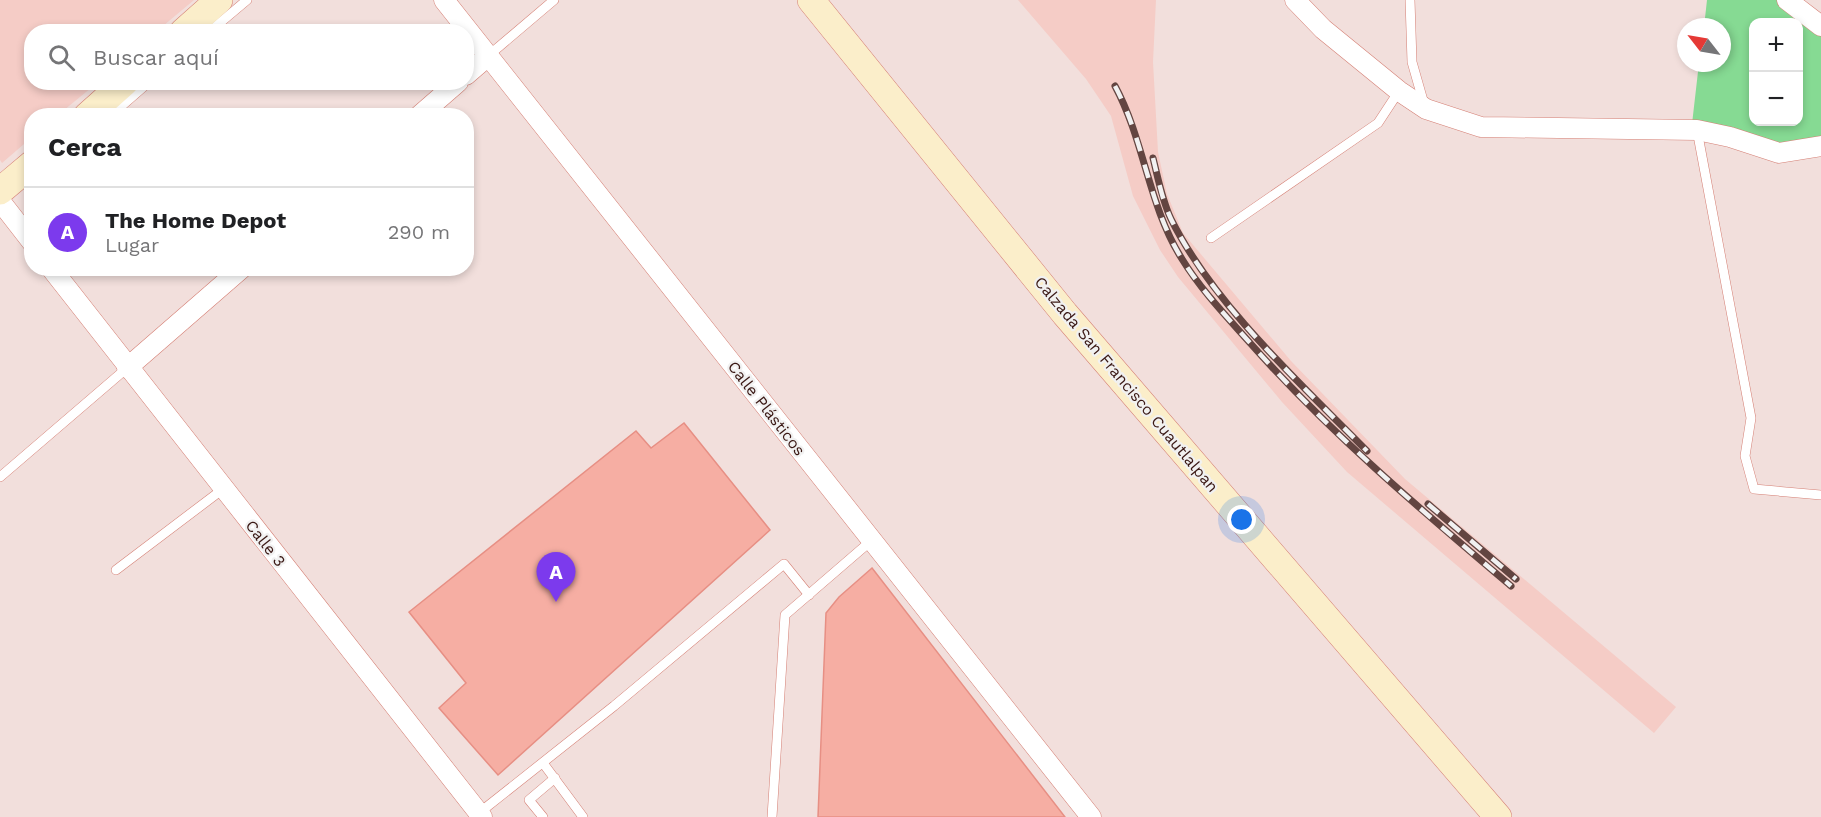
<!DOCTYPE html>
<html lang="es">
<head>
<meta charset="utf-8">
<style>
	:root { --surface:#fff; --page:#f6f6f6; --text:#202124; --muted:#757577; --line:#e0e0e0; --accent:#7c3aed }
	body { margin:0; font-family:"Work Sans",sans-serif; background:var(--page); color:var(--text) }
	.controls { position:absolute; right:18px; top:18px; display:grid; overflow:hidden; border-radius:12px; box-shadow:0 3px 9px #0003 }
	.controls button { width:54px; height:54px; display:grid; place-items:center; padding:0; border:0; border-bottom:2px solid var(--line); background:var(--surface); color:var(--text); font:30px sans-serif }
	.compass { position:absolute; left:1677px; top:18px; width:54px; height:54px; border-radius:50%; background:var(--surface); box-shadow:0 3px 9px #0003; rotate:301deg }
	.you { position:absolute; left:1242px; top:520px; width:21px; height:21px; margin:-15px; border:4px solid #fff; border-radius:50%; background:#1a73e8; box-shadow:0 0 0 9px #1a73e833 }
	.badge { display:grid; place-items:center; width:39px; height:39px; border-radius:50%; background:var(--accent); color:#fff; font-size:20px; font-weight:700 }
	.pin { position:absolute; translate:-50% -50px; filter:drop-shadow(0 2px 3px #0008) }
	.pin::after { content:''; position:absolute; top:32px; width:21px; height:18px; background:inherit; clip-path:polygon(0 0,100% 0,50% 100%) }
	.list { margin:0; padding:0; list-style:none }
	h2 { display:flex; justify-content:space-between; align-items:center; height:78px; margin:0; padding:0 24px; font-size:26px }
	h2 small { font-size:20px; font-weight:400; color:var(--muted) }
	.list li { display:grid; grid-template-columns:39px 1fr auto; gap:18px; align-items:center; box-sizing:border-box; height:90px; padding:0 24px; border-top:2px solid var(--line) }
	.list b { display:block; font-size:22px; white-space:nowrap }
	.list p { margin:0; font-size:20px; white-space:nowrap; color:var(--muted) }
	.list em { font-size:20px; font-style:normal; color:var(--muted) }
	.icon { flex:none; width:33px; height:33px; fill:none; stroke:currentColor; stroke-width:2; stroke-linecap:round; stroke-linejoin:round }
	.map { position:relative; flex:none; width:1821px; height:817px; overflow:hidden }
	.search { position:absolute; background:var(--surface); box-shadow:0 3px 9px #0003; left:24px; top:24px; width:450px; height:66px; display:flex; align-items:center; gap:15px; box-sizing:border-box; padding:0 21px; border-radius:24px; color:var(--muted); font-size:22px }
	.panel { position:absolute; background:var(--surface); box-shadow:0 3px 9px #0003; left:24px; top:108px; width:450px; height:168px; border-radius:24px }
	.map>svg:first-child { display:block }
	.built { fill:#f5ccc6 }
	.green { fill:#86da93; fill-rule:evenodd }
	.building { fill:#f6aea3; stroke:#e78f84; stroke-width:1.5 }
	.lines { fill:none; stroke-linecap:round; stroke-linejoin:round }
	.lane-casing { stroke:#d57f74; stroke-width:10 }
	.street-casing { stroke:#d57f74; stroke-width:21 }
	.secondary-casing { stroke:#d57f74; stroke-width:28 }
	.lane { stroke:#fff; stroke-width:9 }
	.street { stroke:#fff; stroke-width:20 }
	.secondary { stroke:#fbeeca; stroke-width:27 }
	.rail-casing { stroke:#634541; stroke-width:7 }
	.rail { stroke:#f1f1f1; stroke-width:4.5; stroke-dasharray:14; stroke-linecap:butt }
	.labels { text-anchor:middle; stroke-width:4.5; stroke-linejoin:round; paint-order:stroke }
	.street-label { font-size:16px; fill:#3a1814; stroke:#f1f1f1 }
</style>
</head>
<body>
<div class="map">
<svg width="1821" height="817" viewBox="0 0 1821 817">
	<rect width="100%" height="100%" fill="#f2dfdc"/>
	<g class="built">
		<path d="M0 0H194L157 31 32 32V82L97 83 58 115 32 116 31 138 2 163 0 160Z"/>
		<path d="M1018 0H1156L1153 62 1158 152 1167 194 1183 233 1291 361 1405 479 1676 707 1654 733 1347 472 1282 402 1178 277 1160 250 1133 196 1111 116 1086 79Z"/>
	</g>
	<path class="green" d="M1707 0H1778L1821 32V142L1779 150 1692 124 1699 63H1722V27H1704ZM1754 22H1798V122H1754Z"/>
	<g class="building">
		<path d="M684 423 770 530 498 775 439 708 466 683 409 612 636 431 651 448Z"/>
		<path d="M872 568 1065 817H818L826 613 839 597Z"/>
	</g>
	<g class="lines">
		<g class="lane-casing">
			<g id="lane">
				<path d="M1410 0 1412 62 1424 104"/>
				<path d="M209 32 247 0"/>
				<path d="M488 56 554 0"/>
				<path d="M110 116 149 82"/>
				<path d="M1697 130 1751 418 1745 456 1754 489 1821 495"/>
				<path d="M1211 238 1378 123 1399 91"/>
				<path d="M0 477 127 368"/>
				<path d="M116 570 223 489"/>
				<path d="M543 763 583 817"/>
				<path d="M479 813 614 706 784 564 809 595"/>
				<path d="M543 817 529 800 555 778"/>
				<path d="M772 817 785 615 872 540"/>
			</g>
		</g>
		<g class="street-casing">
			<g id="street">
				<path d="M444 0 1091 817"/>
				<path d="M1295 0 1323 29 1399 91 1426 109 1481 127 1697 130 1730 137 1779 153 1821 146"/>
				<path d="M1787 0 1821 26"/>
				<path d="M466 75 488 56"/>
				<path d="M419 116 458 82"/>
				<path d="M0 201 32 242"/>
				<path d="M51 268 482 817"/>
				<path d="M127 368 242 268"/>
			</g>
		</g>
		<g class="secondary-casing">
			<g id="secondary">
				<path d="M811 0 1065 314 1498 817"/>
				<path d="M183 32 219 0"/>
				<path d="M87 116 125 82"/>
				<path d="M0 191 32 164"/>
			</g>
		</g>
		<use href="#lane" class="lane"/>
		<use href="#street" class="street"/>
		<use href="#secondary" class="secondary"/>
		<g class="rail-casing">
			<g id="rail">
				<path d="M1115 86C1145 142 1148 205 1182 259 1201 290 1227 317 1251 344 1330 433 1420 509 1511 586"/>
				<path d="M1153 158C1158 178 1162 200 1171 219 1213 304 1301 384 1367 451"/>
				<path d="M1428 504 1516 579"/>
			</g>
		</g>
		<use href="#rail" class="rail"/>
	</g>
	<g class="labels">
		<g class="street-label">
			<text transform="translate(1127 384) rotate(50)" y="6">Calzada San Francisco Cuautlalpan</text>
			<text transform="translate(767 408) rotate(52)" y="6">Calle Plásticos</text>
			<text transform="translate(266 543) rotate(52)" y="6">Calle 3</text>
		</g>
	</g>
</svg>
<div class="controls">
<button>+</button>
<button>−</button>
</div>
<svg class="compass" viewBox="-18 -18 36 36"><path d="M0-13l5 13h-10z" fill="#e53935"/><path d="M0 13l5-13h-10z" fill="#757577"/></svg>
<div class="you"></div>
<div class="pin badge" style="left:556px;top:602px">A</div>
<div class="search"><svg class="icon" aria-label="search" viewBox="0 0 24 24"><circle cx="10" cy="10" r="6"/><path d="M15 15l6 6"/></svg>Buscar aquí</div>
<section class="panel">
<h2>Cerca<small></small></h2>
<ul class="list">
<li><span class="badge">A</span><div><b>The Home Depot</b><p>Lugar</p></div><em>290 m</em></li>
</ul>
</section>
</div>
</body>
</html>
